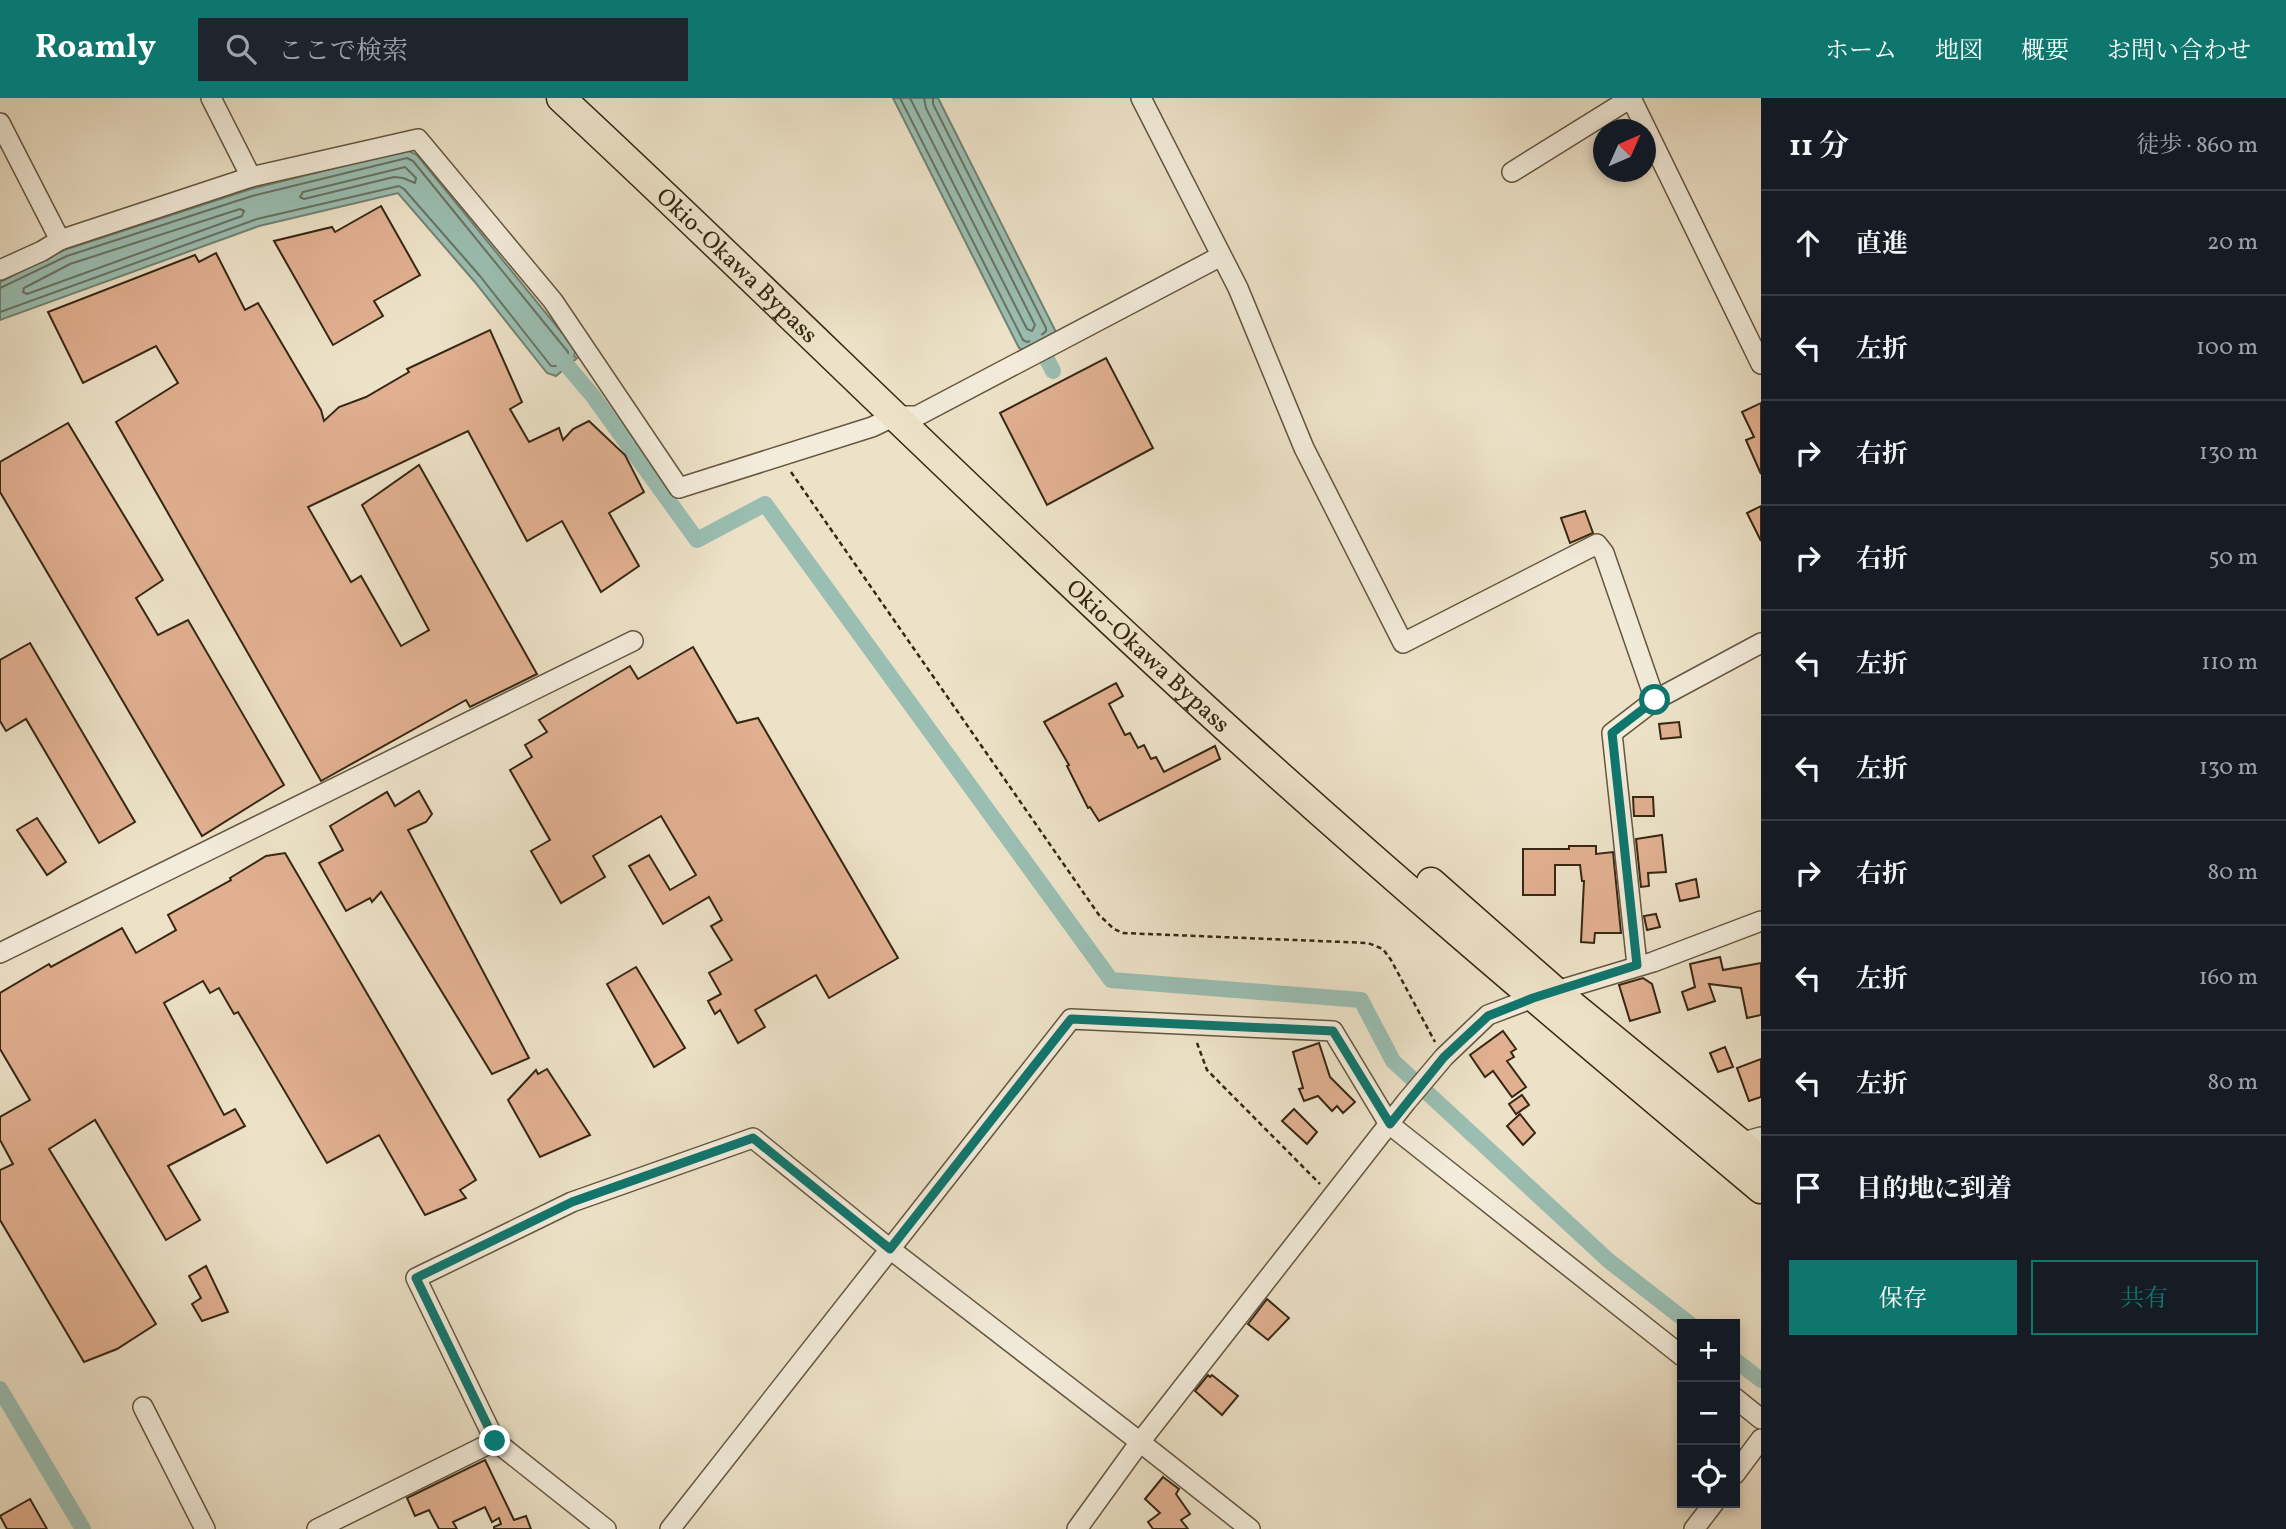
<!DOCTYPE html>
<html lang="ja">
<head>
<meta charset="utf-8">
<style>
	:root { --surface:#171b24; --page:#20242c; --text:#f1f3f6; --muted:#9ea1a6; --line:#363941; --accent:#0f766e }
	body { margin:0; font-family:Vollkorn,"Noto Serif JP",serif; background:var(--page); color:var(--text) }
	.controls { position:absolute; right:21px; bottom:21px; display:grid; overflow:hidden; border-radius:0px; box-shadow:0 4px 10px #0003 }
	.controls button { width:63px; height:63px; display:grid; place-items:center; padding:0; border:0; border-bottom:2px solid var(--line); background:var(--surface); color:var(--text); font:35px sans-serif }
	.compass { position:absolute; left:1593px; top:21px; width:63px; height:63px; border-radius:50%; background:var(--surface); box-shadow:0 4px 10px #0003; rotate:45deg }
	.stop { position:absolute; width:21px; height:21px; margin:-16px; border:5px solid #0f766e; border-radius:50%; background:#fff }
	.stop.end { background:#0f766e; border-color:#fff; box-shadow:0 2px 7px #0008 }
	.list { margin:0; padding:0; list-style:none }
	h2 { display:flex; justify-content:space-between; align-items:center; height:91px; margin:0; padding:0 28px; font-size:30px }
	h2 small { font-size:23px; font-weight:400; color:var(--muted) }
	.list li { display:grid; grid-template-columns:46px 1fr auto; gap:21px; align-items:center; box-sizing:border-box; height:105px; padding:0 28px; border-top:2px solid var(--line) }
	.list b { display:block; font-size:26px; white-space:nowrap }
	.list em { font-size:23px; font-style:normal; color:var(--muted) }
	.actions { display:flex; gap:14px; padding:21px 28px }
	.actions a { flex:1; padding:16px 0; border:2px solid var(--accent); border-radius:0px; text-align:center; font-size:24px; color:var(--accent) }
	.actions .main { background:var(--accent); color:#fff }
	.icon { flex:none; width:38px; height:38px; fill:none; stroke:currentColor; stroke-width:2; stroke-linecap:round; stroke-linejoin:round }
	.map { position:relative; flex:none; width:1761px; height:1431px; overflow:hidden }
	header { display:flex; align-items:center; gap:42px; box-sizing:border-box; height:98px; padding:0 35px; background:var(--accent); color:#fff }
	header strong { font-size:33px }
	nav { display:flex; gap:38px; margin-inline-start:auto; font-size:24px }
	.search { width:490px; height:63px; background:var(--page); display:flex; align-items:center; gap:18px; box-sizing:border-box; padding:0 24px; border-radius:0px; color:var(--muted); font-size:26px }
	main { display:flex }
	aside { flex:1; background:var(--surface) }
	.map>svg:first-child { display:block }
	.water { fill:#9abeb2; stroke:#728272; stroke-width:2 }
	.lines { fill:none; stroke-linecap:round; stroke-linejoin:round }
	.shore { stroke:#687262; stroke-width:2 }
	.canal { stroke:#9abeb2; stroke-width:16 }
	.building { fill:#e1b091; stroke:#362712; stroke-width:2 }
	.minor-casing { stroke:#645640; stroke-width:22 }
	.highway-casing { stroke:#362712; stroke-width:31 }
	.path { stroke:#362712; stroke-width:2.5; stroke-dasharray:5 3.5; stroke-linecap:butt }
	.minor { stroke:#f3ecdb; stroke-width:19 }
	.highway { stroke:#ede2c8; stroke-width:28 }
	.route { stroke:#0f766e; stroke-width:9 }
	.labels { text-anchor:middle; stroke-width:6; stroke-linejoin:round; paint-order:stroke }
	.street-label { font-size:24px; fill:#362712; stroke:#f3ecdb }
</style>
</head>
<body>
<header>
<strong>Roamly</strong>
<div class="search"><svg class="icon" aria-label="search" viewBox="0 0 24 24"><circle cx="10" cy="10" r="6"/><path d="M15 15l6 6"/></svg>ここで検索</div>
<nav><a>ホーム</a><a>地図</a><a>概要</a><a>お問い合わせ</a></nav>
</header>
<main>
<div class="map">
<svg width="1761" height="1431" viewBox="0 0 1761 1431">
	<rect width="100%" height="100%" fill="#ede2c8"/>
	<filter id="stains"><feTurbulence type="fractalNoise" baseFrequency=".00286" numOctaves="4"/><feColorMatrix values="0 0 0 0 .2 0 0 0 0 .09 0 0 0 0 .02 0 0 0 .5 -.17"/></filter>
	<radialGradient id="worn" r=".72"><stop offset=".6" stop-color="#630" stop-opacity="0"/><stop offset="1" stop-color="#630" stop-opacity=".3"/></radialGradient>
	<g class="water">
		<path d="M893 0H938L1057 236 1025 253 1019 250Z"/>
		<path d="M407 52 417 57 576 252 574 258 577 260 556 278 547 275 474 183 398 95 259 128 0 222V184L64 152 251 91Z"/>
	</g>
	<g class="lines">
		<g class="shore">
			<path d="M900 0 1023 242 1027 244 1037 241 1046 233V230L933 6V0"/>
			<path d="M910 0 1027 231 1032 233 1035 227 926 10 924 0"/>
			<path d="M405 69 416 80 415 85 403 80 394 79 304 101 300 99 303 94Z"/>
			<path d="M240 111 244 113 242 118 27 196 23 194 24 190 70 166Z"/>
			<path d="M0 190 67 158 252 98 407 60 413 63 568 254 567 259 556 268H551L480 178 404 91 399 88 257 121 0 214"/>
		</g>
		<g class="canal">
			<path d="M1038 244 1053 273"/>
			<path d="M553 251 592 297 697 442 765 406 1111 882 1361 902 1393 963 1609 1163 1690 1226"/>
			<path d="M1735 1262 1761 1282"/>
			<path d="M0 1291 83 1431"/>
		</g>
	</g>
	<g class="building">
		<path d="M381 108 420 177 374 203 383 218 333 247 274 143 332 129 335 134Z"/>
		<path d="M216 155 245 212 258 205 321 312 324 323 339 309 366 299 409 274 407 271 490 232 522 304 510 311 529 344 559 330 563 342 573 331 589 323 625 357 644 394 609 415 639 468 601 494 562 423 527 443 468 333 308 409 351 484 361 478 401 548 429 532 362 407 419 367 537 576 470 609 466 602 321 683 116 324 178 285 156 248 83 285 48 214 195 157 199 164Z"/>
		<path d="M1106 260 1153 350 1047 407 1000 315Z"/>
		<path d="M1761 305V376L1746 342 1754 339 1742 314Z"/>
		<path d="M68 325 163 482 136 500 158 537 188 522 284 687 202 738 0 394V364Z"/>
		<path d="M1761 408V443L1747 415Z"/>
		<path d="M1585 413 1593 435 1570 445 1561 420Z"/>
		<path d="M30 545 135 724 99 745 26 621 6 633 0 623V562Z"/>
		<path d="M693 549 737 625 758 620 898 860 829 900 816 877 755 912 765 929 738 945 720 912 715 916 708 903 721 896 709 875 732 862 711 828 722 822 709 799 663 826 629 768 649 757 670 792 696 777 661 718 593 758 605 779 561 805 531 753 550 742 510 672 532 659 525 647 547 634 539 622 630 568 638 581Z"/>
		<path d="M1116 585 1123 598 1109 606 1125 637 1130 635 1138 650 1144 647 1151 661 1156 659 1164 674 1215 648 1220 661 1099 723 1090 709 1088 710 1067 668 1069 667 1044 624Z"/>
		<path d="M1679 624 1681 639 1661 641 1659 626Z"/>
		<path d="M419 693 432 716 426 724 408 732 529 960 492 976 381 794 372 804 370 800 346 813 319 765 343 752 330 728 387 694 395 708Z"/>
		<path d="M1633 699H1653L1654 718H1634Z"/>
		<path d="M37 720 66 764 47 777 17 732Z"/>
		<path d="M1662 737 1666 774 1648 775 1649 788 1641 789 1636 741Z"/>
		<path d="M1569 748H1596V756L1613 754 1621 835H1595L1594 845 1581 844 1584 783H1582L1580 767H1555V797H1523V751H1569Z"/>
		<path d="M285 755 476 1082 460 1092 466 1100 425 1117 379 1037 327 1065 238 914 234 916 219 890 210 895 203 883 164 905 224 1017 235 1011 245 1028 168 1068 200 1122 166 1142 95 1022 49 1051 156 1226 117 1251 84 1264 0 1122V1072L13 1066 0 1042V1019L30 1002 0 951V895L49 866 51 869 122 830 136 855 176 832 168 817 231 782 230 780 266 758Z"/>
		<path d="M1696 781 1699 799 1680 803 1676 786Z"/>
		<path d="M1656 816 1660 829 1647 832 1644 818Z"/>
		<path d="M1720 859 1723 872 1761 865V917L1747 920 1741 890 1709 886 1715 903 1688 912 1682 894 1695 889 1690 866Z"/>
		<path d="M636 869 685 950 654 969 607 886Z"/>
		<path d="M1643 880 1652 886 1660 914 1630 923 1619 887Z"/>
		<path d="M1503 933 1516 951 1511 954 1514 959 1507 963 1526 989 1512 999 1493 973 1485 979 1470 957Z"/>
		<path d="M1319 945 1330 979 1355 1004 1343 1015 1337 1008 1332 1013 1318 998 1304 1003 1299 991 1303 990 1293 954Z"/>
		<path d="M1725 949 1733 969 1718 974 1710 955Z"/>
		<path d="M1761 961V999L1749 1003 1737 970Z"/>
		<path d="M547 971 590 1037 540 1059 508 1002 536 972 538 976Z"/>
		<path d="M1522 997 1529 1007 1516 1016 1509 1006Z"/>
		<path d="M1294 1011 1317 1034 1307 1046 1282 1023Z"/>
		<path d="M1520 1016 1535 1035 1523 1047 1507 1028Z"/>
		<path d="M206 1168 228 1214 202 1223 192 1206 201 1200 189 1178Z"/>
		<path d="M1267 1201 1289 1220 1268 1242 1248 1226Z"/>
		<path d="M1208 1277 1210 1279 1212 1277 1238 1298 1222 1317 1195 1293Z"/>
		<path d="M485 1362 514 1422 526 1418 531 1431H494V1429L501 1426 499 1420 492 1424 485 1409 453 1424 457 1431H439L429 1412 415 1418 407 1400Z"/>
		<path d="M1163 1379 1179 1391 1176 1396 1190 1416 1181 1422 1188 1431H1153L1148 1424 1160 1415 1145 1401Z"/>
		<path d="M30 1401 47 1431H7L0 1418Z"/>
	</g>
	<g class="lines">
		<g class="minor-casing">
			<g id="minor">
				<path d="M211 0 251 79"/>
				<path d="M1141 0 1238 190 1304 350 1403 545 1597 446 1604 455 1655 602"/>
				<path d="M0 25 60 142"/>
				<path d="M1512 74 1631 0 1761 266"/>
				<path d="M0 172 42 153 60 142 251 79 418 41 553 203 679 390 872 329 895 318H917L1221 158"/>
				<path d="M0 855 633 543"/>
				<path d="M1637 867 1612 635 1655 602 1761 545"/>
				<path d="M1740 1045 1761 1039"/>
				<path d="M1735 1300 1761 1321"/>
				<path d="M143 1309 205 1431"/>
				<path d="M1735 1376 1761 1341"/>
				<path d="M317 1431 495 1343"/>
				<path d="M606 1431 495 1343 416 1180 572 1104 753 1040 890 1151 1140 1344 1077 1431"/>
				<path d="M670 1431 1071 921 1333 933 1389 1026 1682 1258"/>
				<path d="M1250 1431 1140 1344 1406 1004 1444 959 1488 917 1533 900 1653 864 1761 823"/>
				<path d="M1694 1431 1714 1405"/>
			</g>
		</g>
		<g class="highway-casing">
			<g id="highway">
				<path id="s1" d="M561 0C762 187 956 381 1158 567 1353 748 1557 920 1761 1091"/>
				<path d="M1431 784 1556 894 1761 1062"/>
			</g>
		</g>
		<g class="path">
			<path d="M791 374 1099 817 1114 831 1123 835 1368 845 1383 851 1391 862 1435 944"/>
			<path d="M1197 945 1207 972 1320 1086"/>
		</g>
		<use href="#minor" class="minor"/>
		<use href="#highway" class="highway"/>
	</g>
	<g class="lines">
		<path class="route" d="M495 1343 416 1180 572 1104 753 1040 890 1151 1071 921 1333 933 1390 1026 1444 959 1488 918 1533 900 1637 867 1612 635 1655 602"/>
	</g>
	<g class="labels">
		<g class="street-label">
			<text dy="8" stroke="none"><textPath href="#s1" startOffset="243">Okio-Okawa Bypass</textPath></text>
			<text dy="8" stroke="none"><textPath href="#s1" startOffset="810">Okio-Okawa Bypass</textPath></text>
		</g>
	</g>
	<rect width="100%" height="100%" filter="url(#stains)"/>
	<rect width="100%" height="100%" fill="url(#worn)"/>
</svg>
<div class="controls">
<button>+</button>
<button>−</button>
<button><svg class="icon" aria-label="locate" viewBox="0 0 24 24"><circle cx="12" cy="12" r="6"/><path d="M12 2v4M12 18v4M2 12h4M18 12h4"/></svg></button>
</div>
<svg class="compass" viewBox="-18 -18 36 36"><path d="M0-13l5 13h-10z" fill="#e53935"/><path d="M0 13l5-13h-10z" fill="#9ea1a6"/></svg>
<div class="stop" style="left:1655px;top:602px"></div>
<div class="stop end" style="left:495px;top:1343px"></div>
</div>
<aside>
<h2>11 分<small>徒歩 · 860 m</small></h2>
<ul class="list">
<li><svg class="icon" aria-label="ahead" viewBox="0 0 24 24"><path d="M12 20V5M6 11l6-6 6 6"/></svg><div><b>直進</b></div><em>20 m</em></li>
<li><svg class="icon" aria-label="left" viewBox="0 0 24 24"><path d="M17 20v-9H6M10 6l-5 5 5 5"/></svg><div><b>左折</b></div><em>100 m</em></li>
<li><svg class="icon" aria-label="right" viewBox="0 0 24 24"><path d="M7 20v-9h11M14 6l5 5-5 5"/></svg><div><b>右折</b></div><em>130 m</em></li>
<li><svg class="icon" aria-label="right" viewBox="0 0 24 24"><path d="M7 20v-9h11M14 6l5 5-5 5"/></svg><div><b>右折</b></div><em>50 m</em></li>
<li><svg class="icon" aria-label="left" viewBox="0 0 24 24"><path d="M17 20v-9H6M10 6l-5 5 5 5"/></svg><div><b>左折</b></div><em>110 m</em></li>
<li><svg class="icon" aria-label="left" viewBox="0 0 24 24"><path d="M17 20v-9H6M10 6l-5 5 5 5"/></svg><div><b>左折</b></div><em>130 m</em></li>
<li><svg class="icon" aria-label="right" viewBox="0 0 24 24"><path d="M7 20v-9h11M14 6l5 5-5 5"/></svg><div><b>右折</b></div><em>80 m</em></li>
<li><svg class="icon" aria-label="left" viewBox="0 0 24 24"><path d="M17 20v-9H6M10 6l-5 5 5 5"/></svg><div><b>左折</b></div><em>160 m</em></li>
<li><svg class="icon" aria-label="left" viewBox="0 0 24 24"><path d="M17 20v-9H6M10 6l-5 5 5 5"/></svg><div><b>左折</b></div><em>80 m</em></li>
<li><svg class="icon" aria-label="arrive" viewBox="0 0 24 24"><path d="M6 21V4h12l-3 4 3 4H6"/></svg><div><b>目的地に到着</b></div></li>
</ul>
<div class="actions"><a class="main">保存</a><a>共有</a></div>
</aside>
</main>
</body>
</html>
